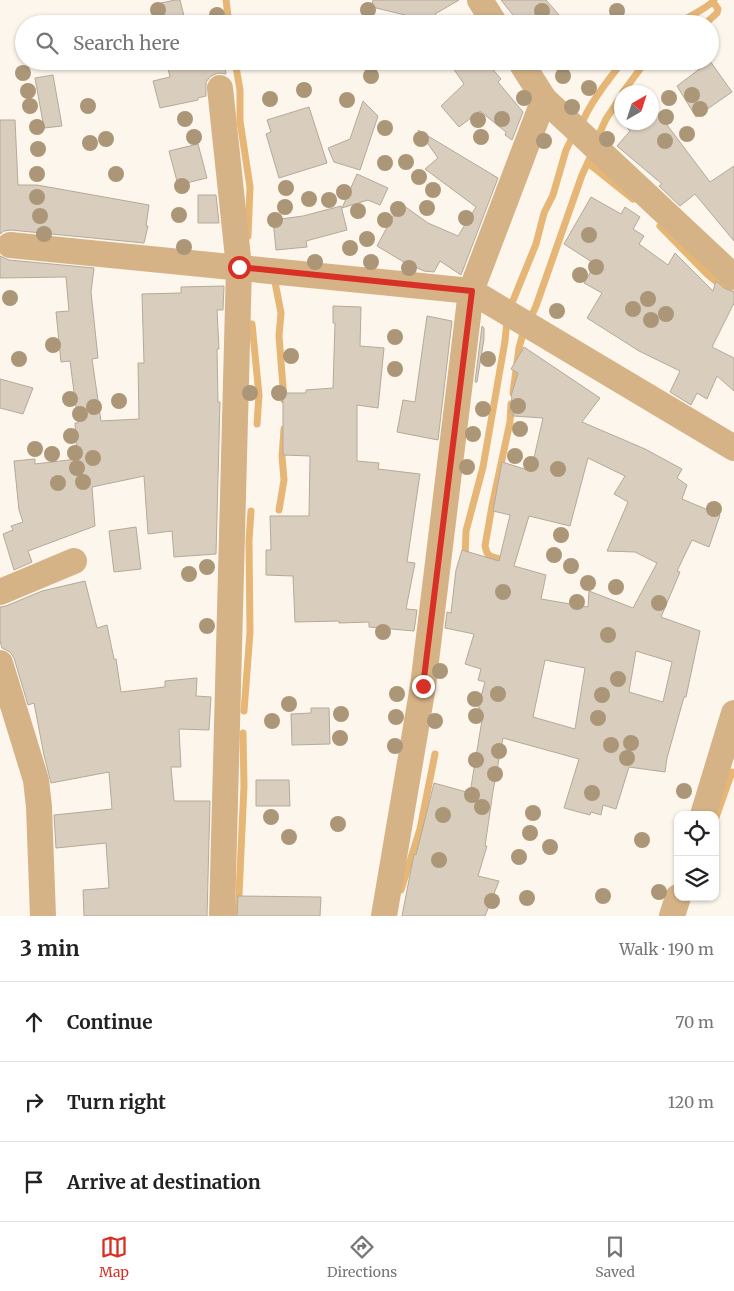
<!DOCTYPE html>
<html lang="en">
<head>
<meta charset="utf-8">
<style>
	:root { --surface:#fff; --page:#f2f2f2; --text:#222; --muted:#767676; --line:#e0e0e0; --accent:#d93025 }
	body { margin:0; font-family:Merriweather,serif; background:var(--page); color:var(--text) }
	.controls { position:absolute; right:15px; bottom:15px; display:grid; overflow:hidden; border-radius:10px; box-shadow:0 1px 4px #0004 }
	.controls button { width:45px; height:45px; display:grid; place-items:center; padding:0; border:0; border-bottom:1px solid var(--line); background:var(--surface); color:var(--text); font:25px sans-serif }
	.compass { position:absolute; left:614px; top:85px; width:45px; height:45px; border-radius:50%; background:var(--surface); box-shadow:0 1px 4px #0004; rotate:39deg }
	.stop { position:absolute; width:15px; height:15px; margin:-11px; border:4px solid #d93025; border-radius:50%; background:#fff }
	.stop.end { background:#d93025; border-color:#fff; box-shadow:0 1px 5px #0008 }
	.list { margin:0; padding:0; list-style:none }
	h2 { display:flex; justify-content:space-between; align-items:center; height:65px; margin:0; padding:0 20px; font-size:21px }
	h2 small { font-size:16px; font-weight:400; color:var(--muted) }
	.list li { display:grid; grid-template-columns:32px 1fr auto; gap:15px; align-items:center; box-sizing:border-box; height:80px; padding:0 20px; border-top:1px solid var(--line) }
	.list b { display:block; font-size:19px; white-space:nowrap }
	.list em { font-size:16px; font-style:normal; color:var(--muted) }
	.icon { flex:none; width:28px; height:28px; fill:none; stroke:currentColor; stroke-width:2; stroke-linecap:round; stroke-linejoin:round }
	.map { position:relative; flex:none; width:734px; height:916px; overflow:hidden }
	.search { position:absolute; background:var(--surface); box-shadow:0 1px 4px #0004; left:15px; right:15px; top:15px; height:55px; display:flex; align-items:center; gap:12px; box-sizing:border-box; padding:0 18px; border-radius:28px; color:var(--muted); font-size:19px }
	.sheet { height:305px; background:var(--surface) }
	nav { display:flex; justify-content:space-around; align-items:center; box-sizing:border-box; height:70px; border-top:1px solid var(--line); background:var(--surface); font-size:14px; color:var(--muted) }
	nav a { display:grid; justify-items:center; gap:2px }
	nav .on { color:var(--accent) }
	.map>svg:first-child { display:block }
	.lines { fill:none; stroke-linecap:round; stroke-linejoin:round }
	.stream { stroke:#e5b675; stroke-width:7 }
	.building { fill:#d9cdbd; stroke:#b5a99a; fill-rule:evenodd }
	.street { stroke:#d5b386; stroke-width:26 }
	.tree { fill:#ab9677 }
	.route { stroke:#d93025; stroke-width:6 }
</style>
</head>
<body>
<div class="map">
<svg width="734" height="916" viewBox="0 0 734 916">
	<rect width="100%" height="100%" fill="#fdf6ec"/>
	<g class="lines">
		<g class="stream">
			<path d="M226 0 229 24"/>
			<path d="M678 24C687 17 710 7 714 0"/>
			<path d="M705 24 717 13 718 9 713 2"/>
			<path d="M235 61 240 90V121L250 187 248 236"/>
			<path d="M623 92 646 61"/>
			<path d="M581 126C588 105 609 79 623 61"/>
			<path d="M596 141 606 119 622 95"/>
			<path d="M588 163 633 199"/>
			<path d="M660 226 707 274 734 296"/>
			<path d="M274 277 281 313 279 336 284 400"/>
			<path d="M510 308 536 244 544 213 553 195 566 150 571 140 576 136"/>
			<path d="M252 324 259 395 257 424"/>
			<path d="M513 393 519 348 522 337 536 306 582 175 593 151"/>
			<path d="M279 510 284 480 282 456 284 429"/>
			<path d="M465 559 466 531 483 467 505 341 507 320"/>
			<path d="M506 561 490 556 487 553 485 546 492 506 510 422 511 404"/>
			<path d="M244 711 250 632 249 541 251 511"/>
			<path d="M715 820 732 772"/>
			<path d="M401 890 420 829 435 754"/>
			<path d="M238 916 244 786 243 733"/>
		</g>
	</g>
	<g class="building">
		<path d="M175 0H180L186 24H166L161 3Z"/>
		<path d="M373 0H459L435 14 442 24H389L405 15 372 7Z"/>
		<path d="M501 0H546L567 24H520Z"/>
		<path d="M166 61H200L201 67 224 61 226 74 218 73 211 76 206 82V96L198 98V100L160 108 153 81 170 77Z"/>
		<path d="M448 61H486L501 79 498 82 523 112 512 140 505 135 506 132 480 111 459 127 441 106 464 84Z"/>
		<path d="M710 61 732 92 696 117 677 86Z"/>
		<path d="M53 75 62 126 44 128 35 78Z"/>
		<path d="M622 100V120L612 108Z"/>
		<path d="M363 101 378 116 360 170 334 162 328 148 350 139Z"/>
		<path d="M652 105 710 182 734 166V241L695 194 680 206 659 186 662 184 617 146 630 131 623 122H652Z"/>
		<path d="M309 107 327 163 279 178 266 134 271 132 267 120Z"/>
		<path d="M0 120H15L18 185H37L149 205 146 226H148L144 243 11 230 4 231 0 234Z"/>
		<path d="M418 130 498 178 461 275 440 261 434 272 424 271 402 261 377 246 400 203 428 223 458 236 476 207 425 169 438 158Z"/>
		<path d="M198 144 207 178 178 185 169 151Z"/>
		<path d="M357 174 388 188 380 205 368 200 342 208Z"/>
		<path d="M198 195H216L219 223H198Z"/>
		<path d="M591 197 621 214 625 207 640 217 633 229 644 236 639 244 668 265 675 253 713 291 716 281 724 288 734 292V303L712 347 734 358V391L717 376 707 399 697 393 691 405 670 392 680 371 639 351 587 318 602 293 584 283 595 264 564 244Z"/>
		<path d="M341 206 347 230 306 241 307 247 276 250 273 220 303 216Z"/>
		<path d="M0 256 9 260 94 268 91 292 98 358 92 359 101 421 139 419 138 363H144L142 294 181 293V287L224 286 223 310H217L219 349H217L218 402H220L216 554 174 557 172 531 148 534 144 476 92 487 95 526 28 551 32 562 14 570 3 534 13 530 11 526 23 522 19 510 14 461 35 459V464L77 459 75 423H78L70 361 61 362 56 312 69 311 66 277 0 278Z"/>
		<path d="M333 306 361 307 360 346 384 348 378 408 357 405V461L379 463 378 469 420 474 407 562 415 563 406 609 417 610 414 631 369 627V622L339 623V621L295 622 293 576 266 575V550H271L270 516H309L310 456 283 455V393H306V390L333 388 335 323H333Z"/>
		<path d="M427 316 452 321 438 440 397 432 403 400 415 402Z"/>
		<path d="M482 326 484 328V339L477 382H475Z"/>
		<path d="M524 347 600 398 582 422 645 449 682 469 677 478 687 485 682 499 720 515 709 547 692 540 677 571 680 572 661 617 700 631 686 697H684L667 758 665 772 629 767 616 809 603 805 601 815 591 812 590 815 564 808 579 759 503 738 493 791 485 846H487L478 876 499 881 485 916H402L414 854 416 855 434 783 470 793 482 720 478 719 480 708 478 707 485 682 478 680 481 669 465 664 474 634 445 628 447 612 451 613 456 570 462 550 499 561 510 515 493 511 502 462 531 471 543 418 513 416 514 412H510L512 397 511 396 518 373 511 369ZM588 458 625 476 614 494 628 502 607 551 635 552 657 563 633 608 589 591 588 607 541 599 546 575 514 566 529 516 570 526ZM636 651 672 662 663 702 629 692ZM545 660 585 668 575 729 533 717Z"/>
		<path d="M0 379 33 388 23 414 0 408Z"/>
		<path d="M136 527 141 569 114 572 109 531Z"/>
		<path d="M85 581 97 628 107 625 114 659H116L121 692 165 687V681L197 678 196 696 211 697 209 730 179 729 181 767H171L174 801H210L207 916H84L83 890 109 888 106 843 56 848 54 815 112 809 109 772 51 783 44 755 34 703 28 705 14 658 10 652 2 648 0 641V607L6 606 42 591Z"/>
		<path d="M311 708H329L330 744 292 745 291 714 311 713Z"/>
		<path d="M256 780H289L290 806H256Z"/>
		<path d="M238 896 321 897 320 916H237Z"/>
	</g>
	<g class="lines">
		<g class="street">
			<path d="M480 0 495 24"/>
			<path d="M520 61 544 99 734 277"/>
			<path d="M220 88 239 267 222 916"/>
			<path d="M10 245 471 291 734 448"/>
			<path d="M0 592 74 561"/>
			<path d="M0 663 36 780 39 807 43 916"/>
			<path d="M703 815 734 713"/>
			<path d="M384 916 423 686 471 291 544 99"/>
			<path d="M672 916 678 897"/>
		</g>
	</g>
	<g class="tree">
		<circle cx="158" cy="10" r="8"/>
		<circle cx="368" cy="10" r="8"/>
		<circle cx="542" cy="11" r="8"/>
		<circle cx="617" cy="11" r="8"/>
		<circle cx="217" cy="15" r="8"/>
		<circle cx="23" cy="73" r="8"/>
		<circle cx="371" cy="76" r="8"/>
		<circle cx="563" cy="76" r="8"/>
		<circle cx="589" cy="88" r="8"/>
		<circle cx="304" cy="90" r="8"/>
		<circle cx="28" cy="91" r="8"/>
		<circle cx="692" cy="95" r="8"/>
		<circle cx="524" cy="98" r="8"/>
		<circle cx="669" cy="98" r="8"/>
		<circle cx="270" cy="99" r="8"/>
		<circle cx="347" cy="100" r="8"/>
		<circle cx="30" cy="106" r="8"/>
		<circle cx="88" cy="106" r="8"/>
		<circle cx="572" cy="107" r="8"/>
		<circle cx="700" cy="109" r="8"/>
		<circle cx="666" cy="117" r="8"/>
		<circle cx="185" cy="119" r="8"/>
		<circle cx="502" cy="119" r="8"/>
		<circle cx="478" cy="120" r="8"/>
		<circle cx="37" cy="127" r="8"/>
		<circle cx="385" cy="128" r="8"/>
		<circle cx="687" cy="134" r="8"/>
		<circle cx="194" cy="137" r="8"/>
		<circle cx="481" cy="137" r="8"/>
		<circle cx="106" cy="139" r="8"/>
		<circle cx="421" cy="139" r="8"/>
		<circle cx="607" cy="139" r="8"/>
		<circle cx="544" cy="141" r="8"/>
		<circle cx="665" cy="141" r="8"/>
		<circle cx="90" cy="143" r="8"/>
		<circle cx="38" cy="149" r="8"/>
		<circle cx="406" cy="162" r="8"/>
		<circle cx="385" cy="163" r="8"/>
		<circle cx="37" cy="174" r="8"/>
		<circle cx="116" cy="174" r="8"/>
		<circle cx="419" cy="177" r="8"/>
		<circle cx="182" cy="186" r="8"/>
		<circle cx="286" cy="188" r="8"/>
		<circle cx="433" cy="190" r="8"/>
		<circle cx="344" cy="192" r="8"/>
		<circle cx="37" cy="197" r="8"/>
		<circle cx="309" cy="199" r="8"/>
		<circle cx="329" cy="200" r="8"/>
		<circle cx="285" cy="207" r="8"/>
		<circle cx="427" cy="208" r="8"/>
		<circle cx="398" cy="209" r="8"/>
		<circle cx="358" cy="211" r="8"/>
		<circle cx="179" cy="215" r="8"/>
		<circle cx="40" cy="216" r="8"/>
		<circle cx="466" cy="218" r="8"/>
		<circle cx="275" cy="220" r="8"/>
		<circle cx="385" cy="220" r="8"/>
		<circle cx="44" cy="234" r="8"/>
		<circle cx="589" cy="235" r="8"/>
		<circle cx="367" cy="239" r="8"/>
		<circle cx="184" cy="247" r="8"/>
		<circle cx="350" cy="248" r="8"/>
		<circle cx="315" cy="262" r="8"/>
		<circle cx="371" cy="262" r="8"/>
		<circle cx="596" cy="267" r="8"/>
		<circle cx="409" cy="268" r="8"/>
		<circle cx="580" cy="275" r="8"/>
		<circle cx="10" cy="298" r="8"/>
		<circle cx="648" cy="299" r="8"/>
		<circle cx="633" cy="309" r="8"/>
		<circle cx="557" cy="311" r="8"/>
		<circle cx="666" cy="314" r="8"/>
		<circle cx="651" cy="320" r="8"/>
		<circle cx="395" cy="337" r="8"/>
		<circle cx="53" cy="345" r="8"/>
		<circle cx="291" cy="356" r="8"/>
		<circle cx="19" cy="359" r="8"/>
		<circle cx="488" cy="359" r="8"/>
		<circle cx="395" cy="369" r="8"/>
		<circle cx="250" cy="393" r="8"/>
		<circle cx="279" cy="393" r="8"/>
		<circle cx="70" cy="399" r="8"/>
		<circle cx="119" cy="401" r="8"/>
		<circle cx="518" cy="406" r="8"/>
		<circle cx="94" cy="407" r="8"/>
		<circle cx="483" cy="409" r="8"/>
		<circle cx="80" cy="414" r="8"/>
		<circle cx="520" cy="429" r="8"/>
		<circle cx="473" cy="434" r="8"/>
		<circle cx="71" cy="436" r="8"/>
		<circle cx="35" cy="449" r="8"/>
		<circle cx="75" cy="453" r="8"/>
		<circle cx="52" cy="454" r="8"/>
		<circle cx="515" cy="456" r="8"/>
		<circle cx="93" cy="458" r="8"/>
		<circle cx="531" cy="464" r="8"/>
		<circle cx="467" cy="467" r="8"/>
		<circle cx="77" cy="468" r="8"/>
		<circle cx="558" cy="469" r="8"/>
		<circle cx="83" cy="482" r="8"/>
		<circle cx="58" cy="483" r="8"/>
		<circle cx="714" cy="509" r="8"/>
		<circle cx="561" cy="535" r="8"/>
		<circle cx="554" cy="555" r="8"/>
		<circle cx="571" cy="566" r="8"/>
		<circle cx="207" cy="567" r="8"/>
		<circle cx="189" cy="574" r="8"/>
		<circle cx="588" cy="583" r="8"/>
		<circle cx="616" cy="587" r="8"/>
		<circle cx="503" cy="592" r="8"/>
		<circle cx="577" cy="602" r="8"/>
		<circle cx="659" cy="603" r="8"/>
		<circle cx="207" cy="626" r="8"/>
		<circle cx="383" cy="632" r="8"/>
		<circle cx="608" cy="635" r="8"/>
		<circle cx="440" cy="671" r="8"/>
		<circle cx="618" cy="679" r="8"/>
		<circle cx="397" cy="694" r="8"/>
		<circle cx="498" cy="694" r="8"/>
		<circle cx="602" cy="695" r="8"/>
		<circle cx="475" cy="699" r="8"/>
		<circle cx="289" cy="704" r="8"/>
		<circle cx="341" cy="714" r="8"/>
		<circle cx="476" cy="716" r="8"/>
		<circle cx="396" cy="717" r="8"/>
		<circle cx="598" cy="718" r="8"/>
		<circle cx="272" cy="721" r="8"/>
		<circle cx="435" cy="721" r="8"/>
		<circle cx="340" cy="738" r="8"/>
		<circle cx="631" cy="743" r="8"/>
		<circle cx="611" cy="745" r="8"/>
		<circle cx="395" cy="746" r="8"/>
		<circle cx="499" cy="751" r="8"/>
		<circle cx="627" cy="758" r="8"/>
		<circle cx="476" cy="760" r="8"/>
		<circle cx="495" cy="774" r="8"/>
		<circle cx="684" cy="791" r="8"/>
		<circle cx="592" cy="793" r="8"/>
		<circle cx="472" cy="795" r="8"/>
		<circle cx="482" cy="807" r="8"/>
		<circle cx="533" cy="813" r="8"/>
		<circle cx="443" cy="815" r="8"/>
		<circle cx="271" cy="817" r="8"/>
		<circle cx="338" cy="824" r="8"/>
		<circle cx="530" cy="833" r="8"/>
		<circle cx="289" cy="837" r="8"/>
		<circle cx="642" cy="840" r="8"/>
		<circle cx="550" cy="847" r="8"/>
		<circle cx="519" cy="857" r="8"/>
		<circle cx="439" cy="860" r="8"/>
		<circle cx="659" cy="892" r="8"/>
		<circle cx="603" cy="896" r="8"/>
		<circle cx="527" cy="898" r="8"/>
		<circle cx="492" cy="901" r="8"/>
	</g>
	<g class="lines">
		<path class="route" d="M239 267 472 291 423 686"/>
	</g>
</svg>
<div class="controls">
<button><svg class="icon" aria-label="locate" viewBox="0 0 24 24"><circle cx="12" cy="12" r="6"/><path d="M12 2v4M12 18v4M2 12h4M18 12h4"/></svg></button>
<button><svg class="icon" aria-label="layers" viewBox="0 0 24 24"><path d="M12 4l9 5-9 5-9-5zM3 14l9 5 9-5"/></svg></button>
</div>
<svg class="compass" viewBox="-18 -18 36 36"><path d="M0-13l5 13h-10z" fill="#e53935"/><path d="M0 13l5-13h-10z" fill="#767676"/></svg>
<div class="stop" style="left:239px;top:267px"></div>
<div class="stop end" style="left:423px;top:686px"></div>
<div class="search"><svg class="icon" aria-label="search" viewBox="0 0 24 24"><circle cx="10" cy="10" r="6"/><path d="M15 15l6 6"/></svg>Search here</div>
</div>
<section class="sheet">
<h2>3 min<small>Walk · 190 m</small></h2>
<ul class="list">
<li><svg class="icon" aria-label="ahead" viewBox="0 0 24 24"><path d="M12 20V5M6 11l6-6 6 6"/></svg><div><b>Continue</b></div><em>70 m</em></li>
<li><svg class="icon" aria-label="right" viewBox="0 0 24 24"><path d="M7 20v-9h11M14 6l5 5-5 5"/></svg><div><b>Turn right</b></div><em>120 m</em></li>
<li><svg class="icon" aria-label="arrive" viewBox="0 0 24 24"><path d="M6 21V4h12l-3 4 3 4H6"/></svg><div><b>Arrive at destination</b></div></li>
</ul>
</section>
<nav>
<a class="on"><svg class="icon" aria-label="map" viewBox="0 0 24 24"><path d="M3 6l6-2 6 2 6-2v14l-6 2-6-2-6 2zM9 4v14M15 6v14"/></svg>Map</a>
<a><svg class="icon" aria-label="directions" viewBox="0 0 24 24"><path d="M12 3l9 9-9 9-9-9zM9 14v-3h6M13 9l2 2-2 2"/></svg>Directions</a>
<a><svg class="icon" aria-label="saved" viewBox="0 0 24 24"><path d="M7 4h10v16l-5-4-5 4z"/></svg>Saved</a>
</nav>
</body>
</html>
